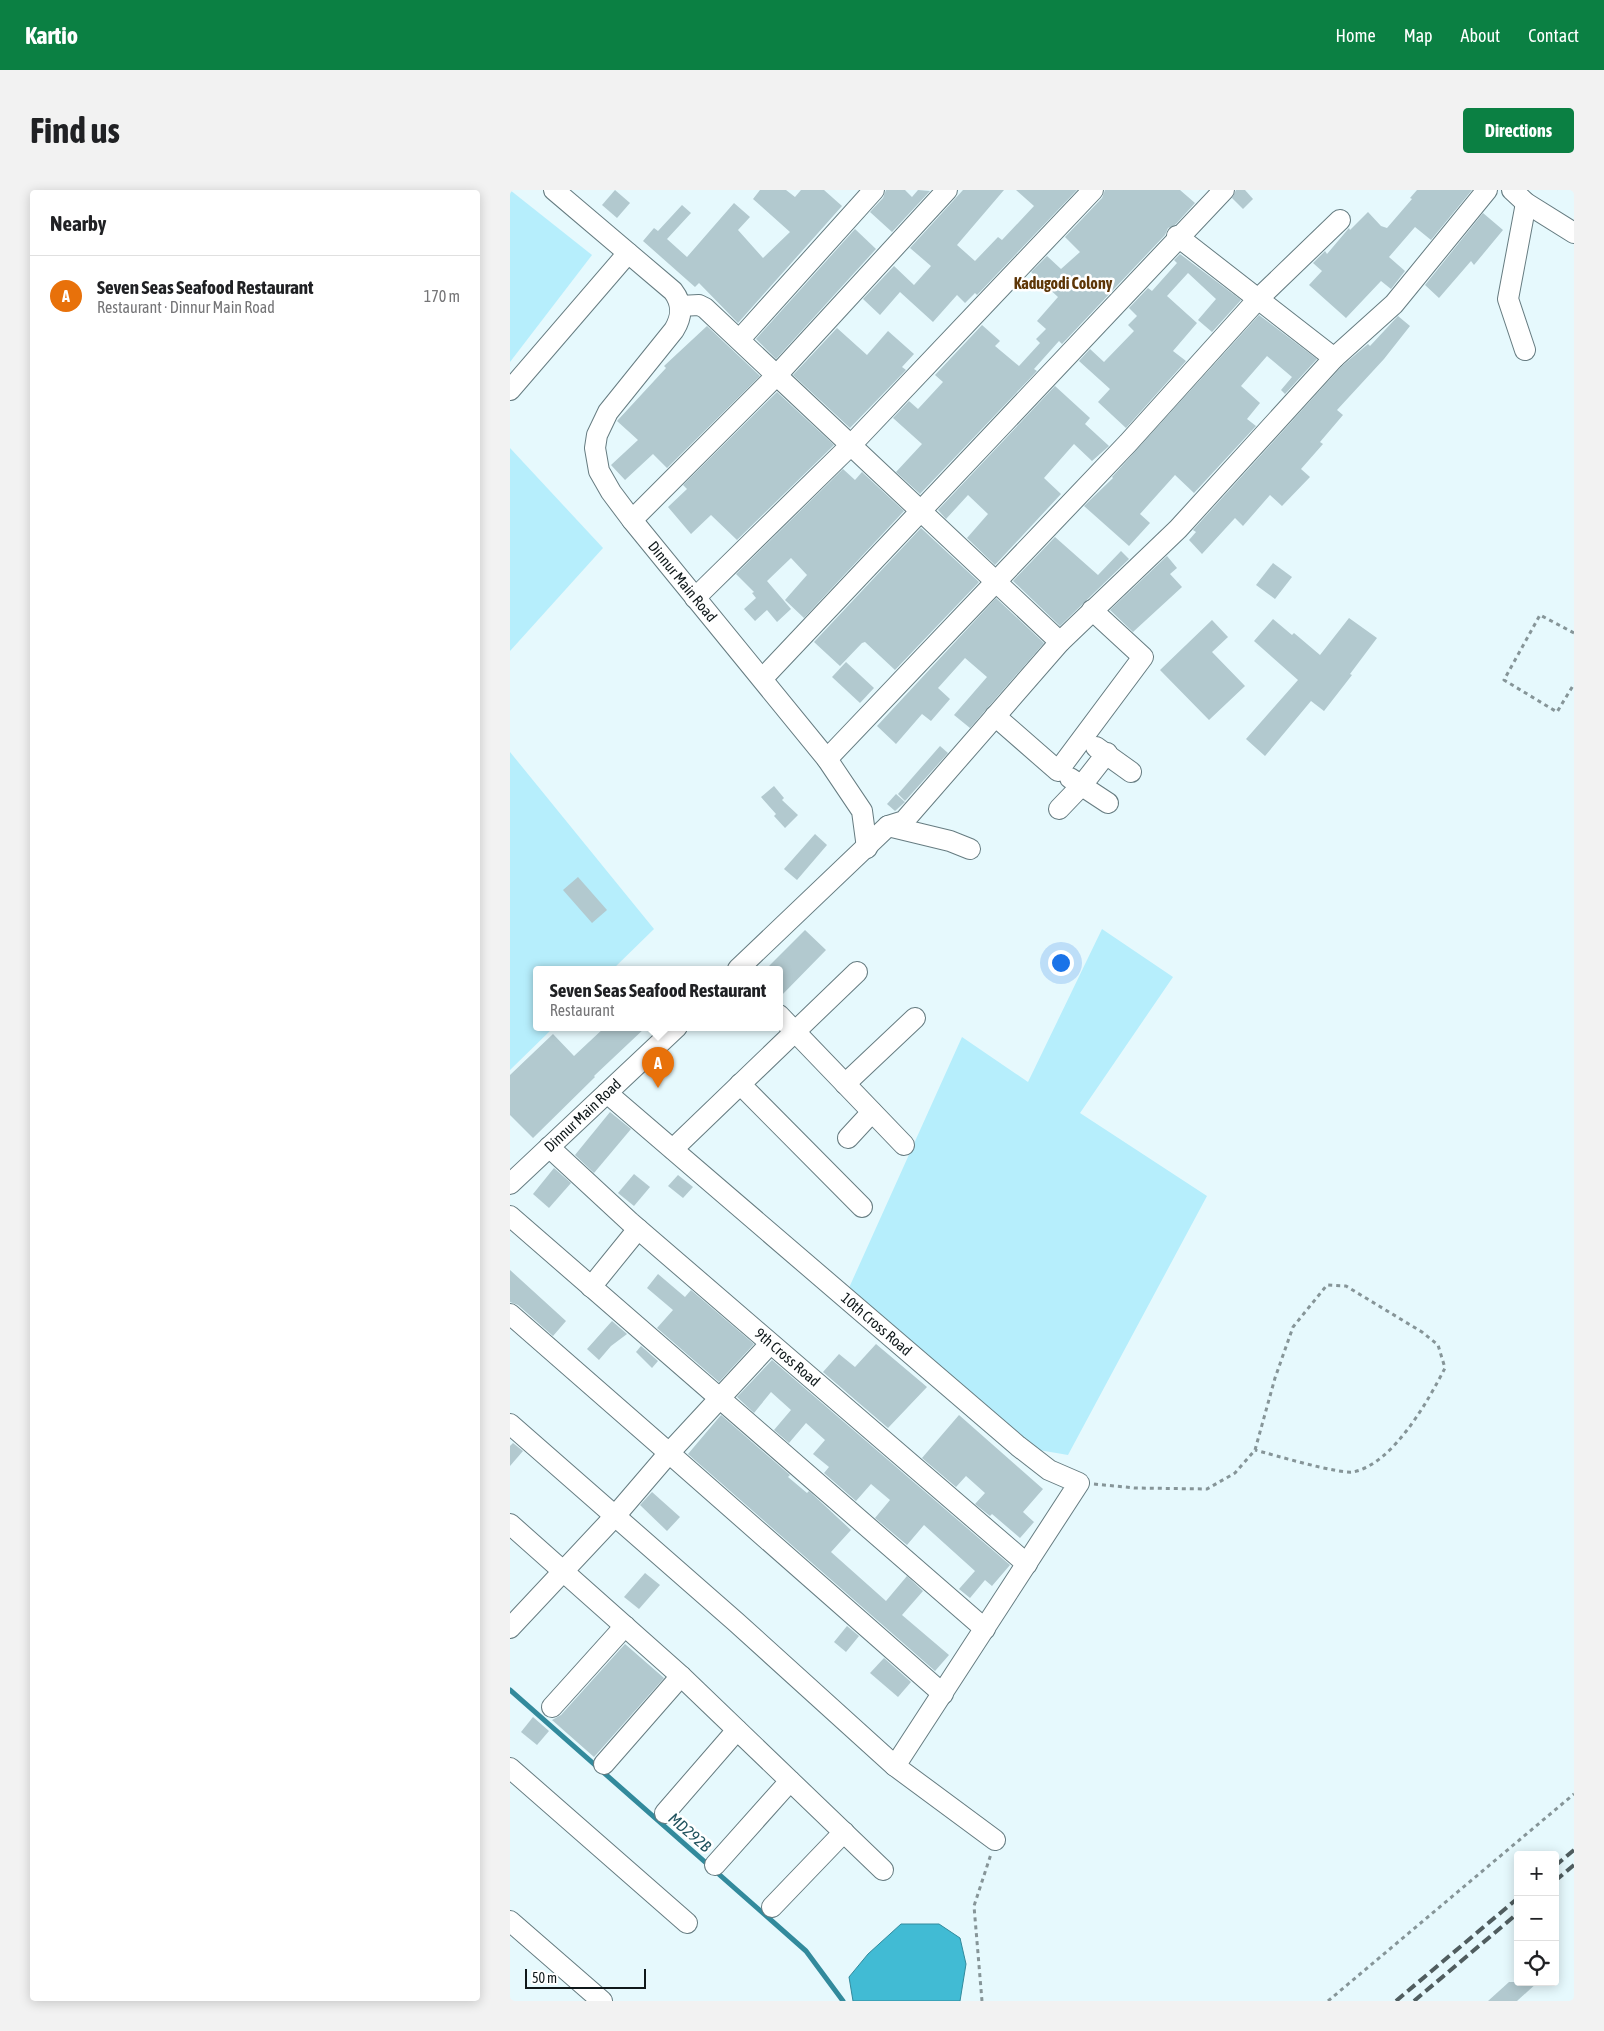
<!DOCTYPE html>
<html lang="en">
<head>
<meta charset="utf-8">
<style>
	:root { --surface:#fff; --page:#f2f2f2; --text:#202124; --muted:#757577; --line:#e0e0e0; --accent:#0b8043 }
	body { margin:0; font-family:"Asap Condensed",sans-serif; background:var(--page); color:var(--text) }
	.controls { position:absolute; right:15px; bottom:15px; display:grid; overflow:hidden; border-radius:5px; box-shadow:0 2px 12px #0003 }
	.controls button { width:45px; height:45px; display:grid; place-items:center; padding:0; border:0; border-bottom:1px solid var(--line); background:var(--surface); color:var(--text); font:25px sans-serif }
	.scale { position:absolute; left:15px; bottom:12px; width:121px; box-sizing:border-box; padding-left:5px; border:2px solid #0f181a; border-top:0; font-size:14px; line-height:18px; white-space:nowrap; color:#0f181a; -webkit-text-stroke:4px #fff; paint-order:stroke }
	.you { position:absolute; left:550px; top:772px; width:18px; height:18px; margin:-12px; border:4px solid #fff; border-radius:50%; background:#1a73e8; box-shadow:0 0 0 8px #1a73e833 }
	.badge { display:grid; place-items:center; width:32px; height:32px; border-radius:50%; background:var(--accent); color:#fff; font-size:16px; font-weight:700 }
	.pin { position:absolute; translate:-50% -41px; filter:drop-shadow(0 1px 2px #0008) }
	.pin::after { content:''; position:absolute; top:26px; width:18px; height:15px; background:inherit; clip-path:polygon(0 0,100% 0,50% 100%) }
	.popup { position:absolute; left:23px; top:776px; width:250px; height:65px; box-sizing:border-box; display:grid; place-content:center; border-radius:5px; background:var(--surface); filter:drop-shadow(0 1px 4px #0005); font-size:16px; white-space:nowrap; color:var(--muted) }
	.popup b { font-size:19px; color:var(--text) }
	.popup::after { content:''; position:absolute; left:50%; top:100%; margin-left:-10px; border:10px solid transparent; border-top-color:var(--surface) }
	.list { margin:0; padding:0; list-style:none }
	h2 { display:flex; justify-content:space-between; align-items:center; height:65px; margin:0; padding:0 20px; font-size:21px }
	h2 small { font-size:16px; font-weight:400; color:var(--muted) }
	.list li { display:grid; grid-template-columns:32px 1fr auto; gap:15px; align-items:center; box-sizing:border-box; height:80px; padding:0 20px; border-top:1px solid var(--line) }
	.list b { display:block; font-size:19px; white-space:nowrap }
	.list p { margin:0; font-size:16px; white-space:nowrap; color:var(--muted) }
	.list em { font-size:16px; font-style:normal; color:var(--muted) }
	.icon { flex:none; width:28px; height:28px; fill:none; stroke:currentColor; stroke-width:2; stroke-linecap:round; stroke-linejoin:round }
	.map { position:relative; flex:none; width:1064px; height:1811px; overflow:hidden; border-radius:5px }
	header { display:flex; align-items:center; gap:30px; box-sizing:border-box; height:70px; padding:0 25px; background:var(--accent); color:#fff }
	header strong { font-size:24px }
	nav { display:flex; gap:28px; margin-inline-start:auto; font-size:18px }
	.intro { display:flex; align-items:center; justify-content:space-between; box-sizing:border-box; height:120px; padding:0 30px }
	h1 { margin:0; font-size:35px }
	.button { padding:12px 22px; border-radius:5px; background:var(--accent); color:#fff; font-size:18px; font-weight:700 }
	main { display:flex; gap:30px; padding:0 30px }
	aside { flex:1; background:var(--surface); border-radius:5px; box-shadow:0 2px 12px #0003 }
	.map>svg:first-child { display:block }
	.green { fill:#b6eefc }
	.water { fill:#41bbd4; stroke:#328a9c }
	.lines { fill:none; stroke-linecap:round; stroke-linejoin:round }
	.stream { stroke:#328a9c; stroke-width:5 }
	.building { fill:#b2c9cf }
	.minor-casing { stroke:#667c81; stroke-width:22 }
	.path { stroke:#869598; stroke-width:3; stroke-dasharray:4 4; stroke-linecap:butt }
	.minor { stroke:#fff; stroke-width:20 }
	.rail { stroke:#505d5f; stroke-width:4; stroke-dasharray:10 5; stroke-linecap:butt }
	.labels { text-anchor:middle; stroke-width:5; stroke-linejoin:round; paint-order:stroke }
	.street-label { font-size:15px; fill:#0f181a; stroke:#fff }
	.neighbourhood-label { font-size:16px; font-weight:bold; fill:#5e3607; stroke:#fff }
	.water-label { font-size:16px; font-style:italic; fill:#1f525d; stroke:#fff }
</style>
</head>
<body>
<header>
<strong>Kartio</strong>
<nav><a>Home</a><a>Map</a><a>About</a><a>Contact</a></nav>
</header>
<div class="intro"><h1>Find us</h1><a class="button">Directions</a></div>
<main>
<aside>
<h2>Nearby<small></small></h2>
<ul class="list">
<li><span class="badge" style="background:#e8710a">A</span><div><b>Seven Seas Seafood Restaurant</b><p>Restaurant · Dinnur Main Road</p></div><em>170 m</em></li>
</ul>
</aside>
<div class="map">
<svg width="1064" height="1811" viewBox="0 0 1064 1811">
	<rect width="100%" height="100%" fill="#e6f9fd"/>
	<g class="green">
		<path d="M0 0 82 65 0 172Z"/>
		<path d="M0 258 93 358 0 461Z"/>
		<path d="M0 562 144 739 103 779H27V837H44L0 880Z"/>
		<path d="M592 739 663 787 570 923 697 1006 558 1265 523 1259 338 1100 452 847 518 892Z"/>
	</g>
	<path class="water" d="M391 1734H429L450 1748 456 1774 450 1811H343L339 1787 358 1764Z"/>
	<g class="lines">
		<path class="stream" d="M0 1500 296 1761 333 1811"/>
	</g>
	<g class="building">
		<path d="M105 0 120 13 107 28 92 15Z"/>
		<path d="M250 0H276L285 7 291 0H314L332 16 228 133 189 93 185 97 133 51 144 38 148 41 172 15 181 23 157 49 177 67 224 13 240 27 228 40 253 68 280 42 243 9Z"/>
		<path d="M376 0H395L402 7 408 0 420 1 382 42 360 22 373 8Z"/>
		<path d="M453 0H494L447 55 465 71 488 47 492 50 524 16 506 0H567L467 105 465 103 455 113 447 105 423 132 390 102 370 125 353 109 384 76 404 95 421 76 400 58Z"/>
		<path d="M595 0H670L685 13 665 35 658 38 655 45 552 154 549 151 524 179 527 181 410 304 386 282 412 254 383 228 399 211 408 219 433 192 425 185 472 135 490 151 485 156 509 176 530 153 526 149 536 139 527 131 548 107 521 82 537 66 551 79 570 62 555 47 592 8Z"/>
		<path d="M726 0H735L743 9 733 19 722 8Z"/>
		<path d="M907 0H962L921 50 905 37 879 67 895 81 881 99 871 91 836 128 799 95 812 81 803 73 815 61 817 64 839 38 840 40 858 22 871 36 877 38 902 9 900 8Z"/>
		<path d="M973 23 993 40 964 75 961 71 929 108 915 95Z"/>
		<path d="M345 39 366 59 266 169 246 149Z"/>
		<path d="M670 64 731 110 702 142 688 130 706 109 678 83 657 106 687 133 663 161 676 171 616 238 588 212 600 199 569 171 580 159 594 172 624 141 618 135 627 126 619 118 638 98 642 101 667 73 664 70Z"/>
		<path d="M749 125 807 169 775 204 771 200 782 187 757 166 731 196 750 213 737 229 746 236 684 303 665 285 630 324 640 333 619 356 574 316 603 288 602 287Z"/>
		<path d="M888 126 900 136 874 169 827 220 833 225 810 252 813 254 791 279 800 287 772 316 760 305 733 336 725 328 692 364 679 350 686 342 683 340 832 176 858 154 860 156Z"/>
		<path d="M197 136 250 186 157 278 143 264 115 290 101 275 128 250 107 231 156 178 154 176Z"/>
		<path d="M327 138 357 165 378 141 404 164 392 177 396 180 340 238 283 185Z"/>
		<path d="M545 196 580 228 575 234 599 256 582 271 564 254 534 288 551 304 485 375 457 348 478 324 458 305 436 329 428 320Z"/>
		<path d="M267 202 324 255 227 350 201 325 181 344 158 317 177 299 173 295Z"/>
		<path d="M333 279 345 290 352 282 394 321 294 428 275 410 297 385 281 368 257 391 281 419 267 432 257 420 245 431 234 419 246 408 242 403 244 402 226 384Z"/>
		<path d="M411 338 469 392 385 480 355 452 352 453 330 476 304 452Z"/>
		<path d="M545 347 588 385 611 361 619 369 550 436 503 391Z"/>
		<path d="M657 366 667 378 660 384 672 397 623 442 600 420Z"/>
		<path d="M763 373 782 387 765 409 746 395Z"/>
		<path d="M486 408 534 453 460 538 444 525 477 487 455 468 428 498 440 509 421 531 412 524 386 554 367 536Z"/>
		<path d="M839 428 867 448 840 484 842 485 814 521 801 511 755 566 736 549 788 490 744 451 763 429 782 445 784 443 810 465Z"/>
		<path d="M702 430 718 447 702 462 735 496 699 530 650 480Z"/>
		<path d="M336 472 364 498 350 513 322 487Z"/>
		<path d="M430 556 438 563 395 611 388 604Z"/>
		<path d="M264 596 274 608 272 610 288 625 275 638 264 626 266 624 251 607Z"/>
		<path d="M386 604 395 612 385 621 377 614Z"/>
		<path d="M305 644 317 655 287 690 274 679Z"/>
		<path d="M68 687 97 720 82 733 53 700Z"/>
		<path d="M295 740 316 760 269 808V779H256Z"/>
		<path d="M95 837H136L84 886 85 887 23 948 0 925V885L43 844 64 866Z"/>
		<path d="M100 922 121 939 84 983 65 965Z"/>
		<path d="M44 978 61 993 39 1018 23 1004Z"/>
		<path d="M124 984 140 997 124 1016 108 1003Z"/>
		<path d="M168 985 183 997 173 1008 158 996Z"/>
		<path d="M0 1080 56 1131 43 1146 8 1115 0 1112Z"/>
		<path d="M148 1084 175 1107 181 1100 244 1154 209 1192 147 1138 163 1120 137 1098Z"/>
		<path d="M102 1131 117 1144 101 1156 89 1170 77 1159Z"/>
		<path d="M366 1154 417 1197 378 1238 313 1182 329 1164 345 1177Z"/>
		<path d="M131 1156 148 1171 142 1178 126 1162Z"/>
		<path d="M262 1170 500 1375 482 1396 475 1390 460 1408 449 1399 465 1381 414 1335 397 1355 365 1328 380 1310 361 1294 346 1311 314 1283 319 1277 303 1264 315 1250 296 1233 279 1253 264 1240 281 1220 261 1202 244 1223 227 1207Z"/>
		<path d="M211 1225 280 1285 278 1287 297 1303 299 1301 341 1340 321 1362 376 1411 397 1386 413 1401 392 1425 439 1465 425 1481 178 1264Z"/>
		<path d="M449 1225 533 1299 513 1322 524 1332 510 1348 482 1324 480 1326 465 1314 475 1303 456 1286 446 1297 412 1268Z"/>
		<path d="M3 1253 13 1261 0 1276V1256Z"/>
		<path d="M142 1302 170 1327 157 1341 130 1315Z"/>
		<path d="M135 1383 150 1395 129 1419 114 1407Z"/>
		<path d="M337 1436 349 1446 336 1462 324 1452Z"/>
		<path d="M115 1454 154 1488 84 1567 42 1530 51 1525Z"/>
		<path d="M374 1468 401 1492 388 1507 360 1483Z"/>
		<path d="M23 1527 39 1541 27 1555 11 1542Z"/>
		<path d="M999 1792H1028L1007 1811H978Z"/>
	</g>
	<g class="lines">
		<g class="minor-casing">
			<g id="minor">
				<path id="s1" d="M44 0 163 101C173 114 172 127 164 140L98 222 87 245 85 258 89 281 101 302 122 330 317 569 352 621 357 658"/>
				<path d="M1002 0 1016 13 1064 43"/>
				<path d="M667 46 824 168"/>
				<path d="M170 116 189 115 195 118 550 452"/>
				<path d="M230 149 364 0"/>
				<path d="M1015 160 998 109 1016 13"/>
				<path d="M0 200 118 63"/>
				<path d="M122 330 267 185 437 0"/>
				<path d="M185 408 341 255 583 0"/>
				<path d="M253 488 714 0"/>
				<path d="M485 526 548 581 633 467 582 420"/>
				<path d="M586 557 621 582"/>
				<path d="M317 569 618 253 748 109 830 30"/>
				<path d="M560 588 598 613"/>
				<path d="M549 619 572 595 597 563"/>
				<path d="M378 636 440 651 460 659"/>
				<path d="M228 779 378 636 394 631 550 452 668 339 824 168 884 114 977 0"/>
				<path d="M269 825 394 955"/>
				<path d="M230 894 352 1017"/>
				<path d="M335 894 405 828"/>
				<path id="s2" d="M97 903 508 1256 539 1280 569 1293 385 1576"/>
				<path d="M338 948 362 922"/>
				<path id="s3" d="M39 957 120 1032 517 1374"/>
				<path d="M163 959 347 782"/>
				<path id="s4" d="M0 994 167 837"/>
				<path d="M0 1026 475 1439"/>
				<path d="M81 1097 128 1039"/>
				<path d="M0 1124 159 1263 260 1154"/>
				<path d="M0 1234 226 1432 385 1576 485 1650"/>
				<path d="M0 1334 171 1486 373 1680"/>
				<path d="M0 1438 105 1326 159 1263 433 1504"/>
				<path d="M42 1517 115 1436"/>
				<path d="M94 1574 171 1486"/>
				<path d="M0 1578 177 1733"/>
				<path d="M155 1623 227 1540"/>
				<path d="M205 1675 280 1591"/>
				<path d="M262 1717 334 1642"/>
				<path d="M0 1731 92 1811"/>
			</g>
		</g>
		<g class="path">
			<path d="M1064 443 1030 425 994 490 1047 522 1064 494"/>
			<path d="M584 1294 625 1298 697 1299 725 1283 745 1260 765 1188 783 1137 817 1095 836 1096 912 1142 928 1155 935 1178C918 1211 883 1274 843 1282 828 1284 764 1265 745 1260"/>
			<path d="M472 1811 464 1716 481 1664"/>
			<path d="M818 1811 1064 1604"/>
		</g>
		<use href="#minor" class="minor"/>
		<g class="rail">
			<path d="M1045 1676 1064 1660"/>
			<path d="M1045 1691 1064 1675"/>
			<path d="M886 1811 1008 1708"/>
			<path d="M904 1811 1008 1723"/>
		</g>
	</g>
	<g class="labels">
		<g class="street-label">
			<text dy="5" stroke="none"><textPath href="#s1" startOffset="504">Dinnur Main Road</textPath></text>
			<text dy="5" stroke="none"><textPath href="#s4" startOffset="100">Dinnur Main Road</textPath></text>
			<text dy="5" stroke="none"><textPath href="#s2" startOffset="355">10th Cross Road</textPath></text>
			<text dy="5" stroke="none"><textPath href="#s3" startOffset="318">9th Cross Road</textPath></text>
		</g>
		<g class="neighbourhood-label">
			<text x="553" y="99">Kadugodi Colony</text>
		</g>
		<g class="water-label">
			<text transform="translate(180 1642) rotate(41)" y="6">MD292B</text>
		</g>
	</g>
</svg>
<div class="controls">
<button>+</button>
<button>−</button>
<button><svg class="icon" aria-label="locate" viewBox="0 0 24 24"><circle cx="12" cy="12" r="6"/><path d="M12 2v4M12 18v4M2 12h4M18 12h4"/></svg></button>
</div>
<div class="scale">50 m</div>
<div class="you"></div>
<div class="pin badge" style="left:148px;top:898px;background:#e8710a">A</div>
<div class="popup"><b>Seven Seas Seafood Restaurant</b>Restaurant</div>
</div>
</main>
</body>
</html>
